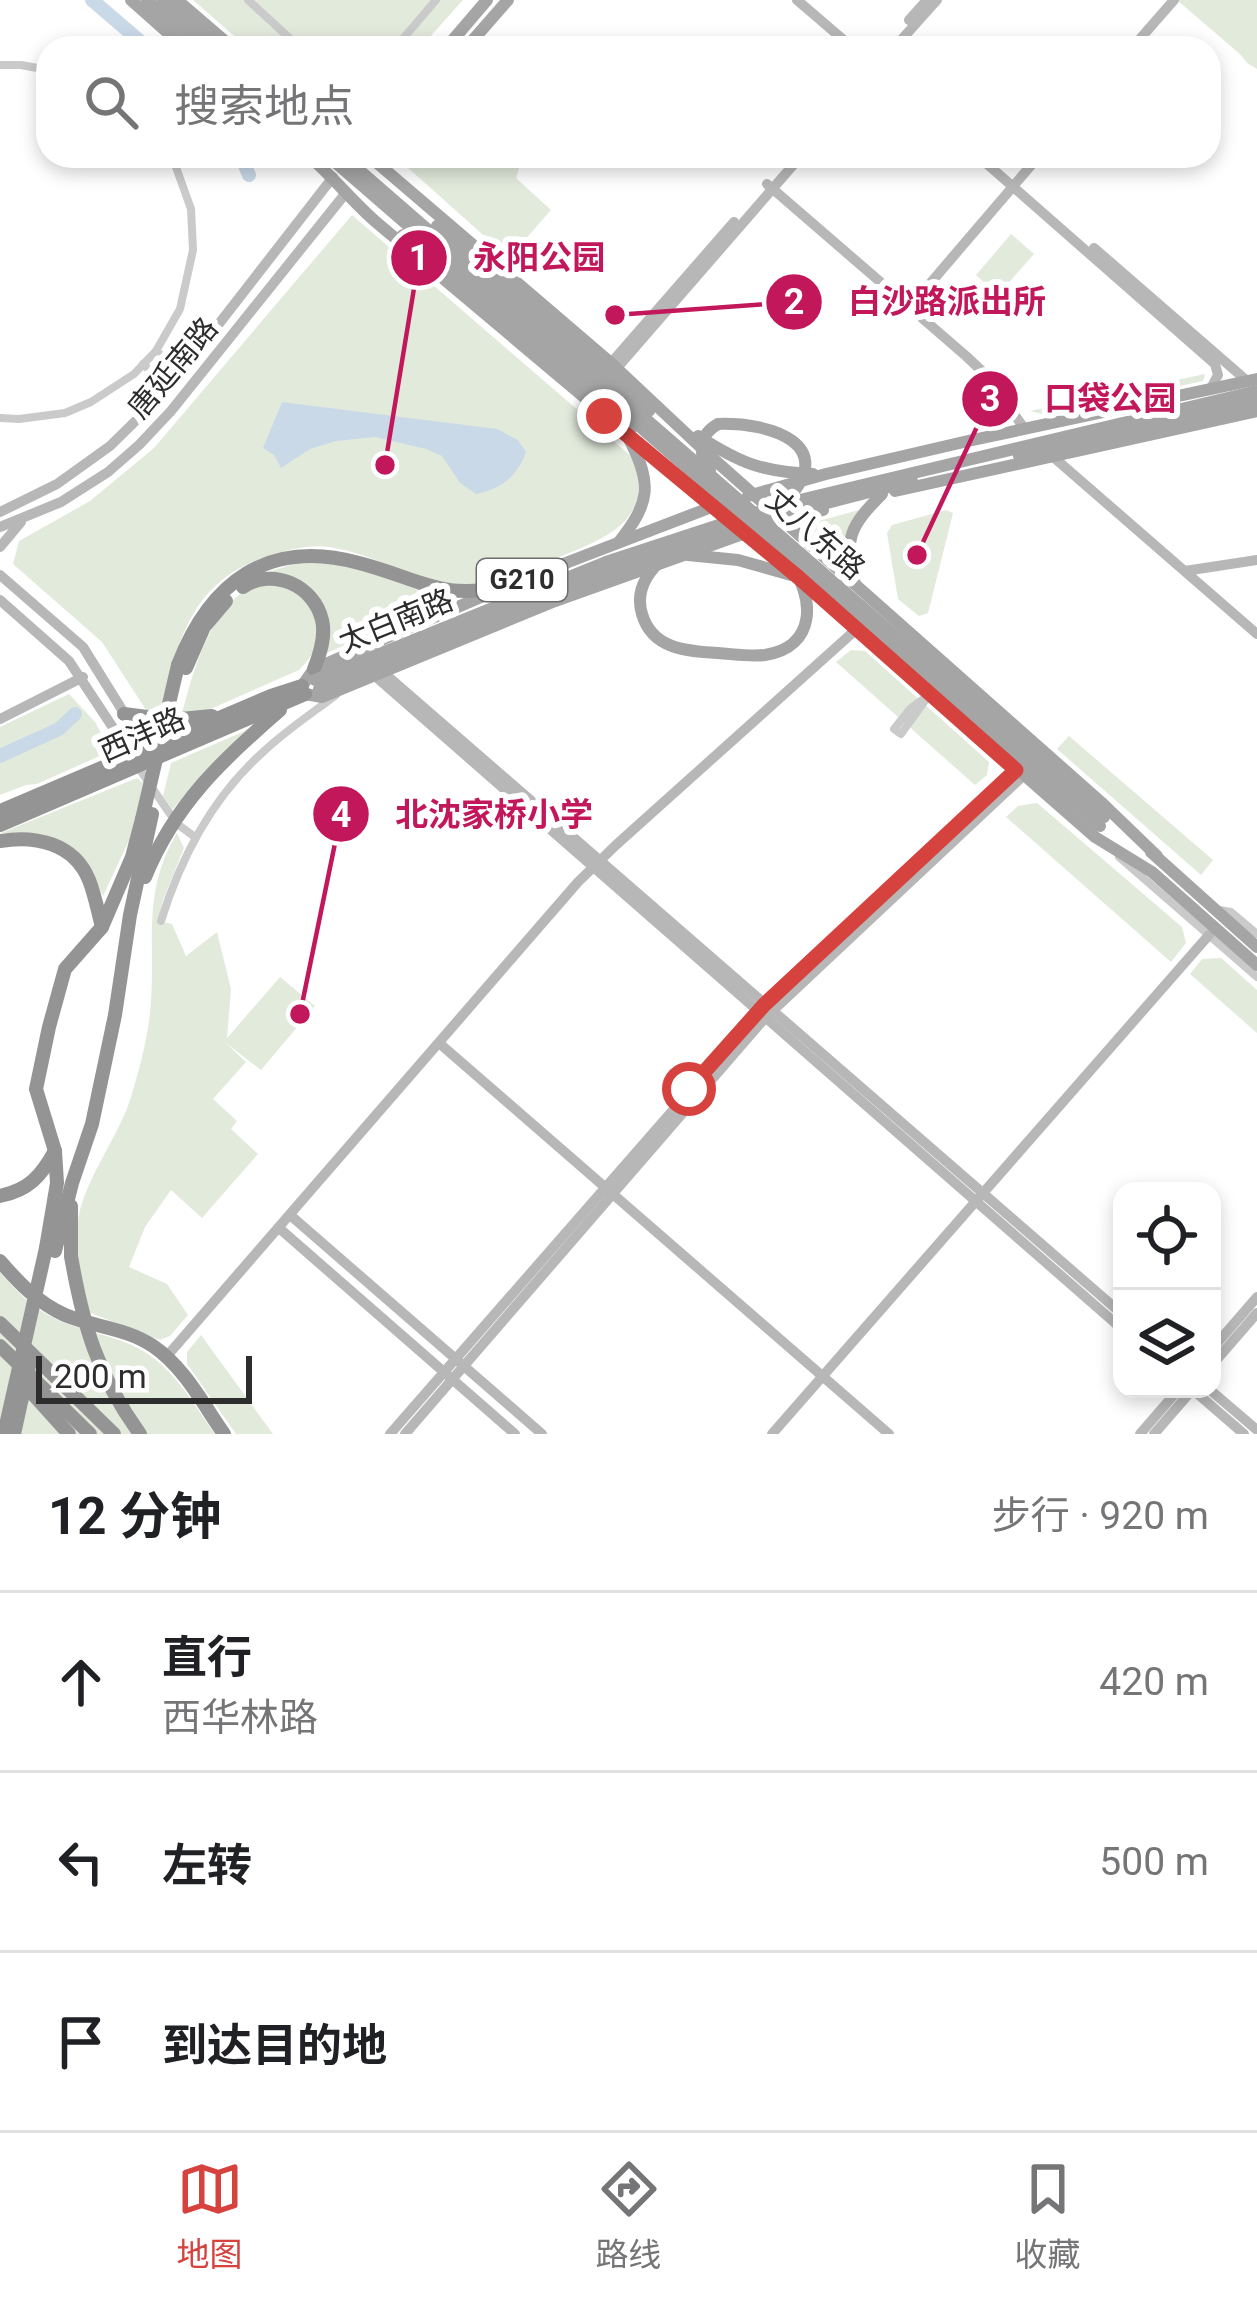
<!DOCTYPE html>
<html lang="zh">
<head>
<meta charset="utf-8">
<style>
	:root { --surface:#fff; --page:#f2f2f2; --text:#202124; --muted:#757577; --line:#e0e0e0; --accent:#d6433e }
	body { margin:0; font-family:Roboto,"Noto Sans SC",sans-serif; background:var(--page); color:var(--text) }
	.controls { position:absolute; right:36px; bottom:36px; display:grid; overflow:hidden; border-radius:24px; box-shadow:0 6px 18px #0003 }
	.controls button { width:108px; height:108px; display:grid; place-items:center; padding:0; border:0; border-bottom:3px solid var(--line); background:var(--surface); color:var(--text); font:60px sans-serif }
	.scale { position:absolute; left:36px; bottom:30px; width:216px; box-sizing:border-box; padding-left:12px; border:6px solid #2d2d2d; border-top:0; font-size:33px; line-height:42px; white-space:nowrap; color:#2d2d2d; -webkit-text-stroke:9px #fff; paint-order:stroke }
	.stop { position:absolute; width:36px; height:36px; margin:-27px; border:9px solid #d6433e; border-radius:50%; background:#fff }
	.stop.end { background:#d6433e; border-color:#fff; box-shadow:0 3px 12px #0008 }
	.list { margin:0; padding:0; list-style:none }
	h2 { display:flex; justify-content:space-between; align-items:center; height:156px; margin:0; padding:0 48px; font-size:51px }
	h2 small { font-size:39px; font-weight:400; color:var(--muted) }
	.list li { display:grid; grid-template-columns:78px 1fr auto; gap:36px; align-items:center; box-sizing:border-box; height:180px; padding:0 48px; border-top:3px solid var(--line) }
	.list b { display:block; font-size:45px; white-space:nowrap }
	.list p { margin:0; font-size:39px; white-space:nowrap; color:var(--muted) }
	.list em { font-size:39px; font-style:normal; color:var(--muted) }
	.icon { flex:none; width:66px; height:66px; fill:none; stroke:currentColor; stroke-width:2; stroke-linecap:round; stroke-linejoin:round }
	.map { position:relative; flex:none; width:1257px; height:1434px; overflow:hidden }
	.search { position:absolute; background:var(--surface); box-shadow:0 6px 18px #0003; left:36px; right:36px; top:36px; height:132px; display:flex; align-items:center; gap:30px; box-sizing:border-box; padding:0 42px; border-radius:36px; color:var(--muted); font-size:45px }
	.sheet { height:696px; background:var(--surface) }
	nav { display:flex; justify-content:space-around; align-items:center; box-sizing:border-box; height:168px; border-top:3px solid var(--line); background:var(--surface); font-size:33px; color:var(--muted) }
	nav a { display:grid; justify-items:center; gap:6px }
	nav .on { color:var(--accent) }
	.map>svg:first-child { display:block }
	.green { fill:#e2eadc }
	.water { fill:#cad9e8 }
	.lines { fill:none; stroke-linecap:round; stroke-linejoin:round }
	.river { stroke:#cad9e8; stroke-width:14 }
	.street { stroke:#cacaca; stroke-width:8 }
	.secondary { stroke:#b7b7b7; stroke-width:10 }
	.primary { stroke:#a5a5a5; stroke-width:12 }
	.highway { stroke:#949494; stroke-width:14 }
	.primary-bridge { stroke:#a5a5a5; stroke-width:12 }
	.highway-bridge { stroke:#949494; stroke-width:14 }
	.route { stroke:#d6433e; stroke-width:15 }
	.labels { text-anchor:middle; stroke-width:12; stroke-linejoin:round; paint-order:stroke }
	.shield { fill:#fff; stroke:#6c6c6c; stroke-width:3 }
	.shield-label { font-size:27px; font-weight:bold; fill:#2d2d2d }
	.street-label { font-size:30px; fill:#2d2d2d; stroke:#fff }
	.leader { fill:none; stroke:#c2185b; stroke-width:4.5 }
	.callout-dot { fill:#c2185b; stroke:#fff; stroke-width:4.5 }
	.mark-label { font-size:36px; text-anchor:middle; font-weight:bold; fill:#fff }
	.callout-label { font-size:33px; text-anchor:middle; font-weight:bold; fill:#c2185b; stroke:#fff; stroke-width:12; stroke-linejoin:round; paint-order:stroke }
</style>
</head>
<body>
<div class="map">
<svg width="1257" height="1434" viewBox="0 0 1257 1434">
	<rect width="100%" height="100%" fill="#fff"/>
	<g class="green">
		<path d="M193 0H463L420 48H248Z"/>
		<path d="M1177 0H1257V69L1247 63 1241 55Z"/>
		<path d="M405 156H523L516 178 551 210 509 258 407 167Z"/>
		<path d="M352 215 632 457C638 474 642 492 633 509 628 520 617 529 607 535 581 551 490 586 461 584 415 582 373 553 329 547 308 544 286 550 266 557 189 582 178 644 159 714L148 713 102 642 13 564 19 541 90 501 154 448Z"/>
		<path d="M1011 234 1034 254 998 295 976 275Z"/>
		<path d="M1205 374 1203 381 1046 415 1030 411Z"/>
		<path d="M859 510 847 530 846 570 801 532 804 525Z"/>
		<path d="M946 510 953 513 928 613 919 616 898 599 887 533 892 525Z"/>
		<path d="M336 561 440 596 454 599 322 655 319 605 261 574 301 562Z"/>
		<path d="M274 582C317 597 336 635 299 670L206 711 182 714C193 672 211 604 255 585 261 583 268 583 274 582Z"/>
		<path d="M851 650 865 651 989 762 987 775 975 785 836 662Z"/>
		<path d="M69 694 95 722 111 751 37 784 26 785 0 795V727Z"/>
		<path d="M247 730 203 774 172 810 163 796 171 763Z"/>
		<path d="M1069 736 1213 860 1201 875 1057 749Z"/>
		<path d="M137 778 143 783 133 832 103 896C82 843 57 832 1 833Z"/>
		<path d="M1037 803 1182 927 1186 943 1171 962 1006 817 1018 806Z"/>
		<path d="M177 833 184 848 163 900 158 921 172 924 186 956 217 932 231 989 227 1038 280 977 315 1006 261 1070 226 1043 246 1062 213 1099 237 1121 231 1129 258 1154 202 1218 171 1190 145 1227 129 1267 167 1284 188 1315 170 1336 160 1340 88 1312C82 1284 74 1250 78 1221 82 1185 117 1138 129 1103 138 1075 147 1042 150 1013 157 946 140 895 177 833Z"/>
		<path d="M1221 958 1257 990V1033L1190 974 1202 959Z"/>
		<path d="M0 1272C15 1289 30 1306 50 1316 81 1333 118 1334 148 1354 177 1374 195 1406 215 1434H0Z"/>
		<path d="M201 1335 273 1434H236L187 1364V1352Z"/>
	</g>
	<path class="water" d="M282 402 497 429 518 440 526 452C518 476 500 490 476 494L460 483 442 456 426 449 375 437 336 441 310 449 281 468 274 455 263 448Z"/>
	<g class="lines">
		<g class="river">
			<path d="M92 0 148 48"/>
			<path d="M241 156 249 175"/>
			<path d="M0 756 59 729 75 714"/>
		</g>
		<g class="street">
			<path d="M248 0 297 45"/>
			<path d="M395 48 436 0"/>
			<path d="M0 65H21L48 70"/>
			<path d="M156 351 182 372"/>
			<path d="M143 364 169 388"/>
			<path d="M0 418 19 419 65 413 91 402 134 374 156 351 180 309 193 250 191 209 172 156"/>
			<path d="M930 694 901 734 894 729 910 709Z"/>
			<path d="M138 767 170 814"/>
			<path d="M180 826 195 837"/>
			<path d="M1119 857 1257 977"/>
			<path d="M1220 910 1231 912 1257 934"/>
			<path d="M161 921C181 857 212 798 262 753 285 731 311 714 336 695"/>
		</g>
		<g class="secondary">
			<path d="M797 0 853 48"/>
			<path d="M909 20 927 0"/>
			<path d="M894 48 937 0"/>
			<path d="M1132 48 1174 0"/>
			<path d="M978 156 1215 364 1218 375 1211 388"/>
			<path d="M767 184 966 356 984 373 1024 428"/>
			<path d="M1094 248 1246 380"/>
			<path d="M910 307 1039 156"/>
			<path d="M611 363 734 222"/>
			<path d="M617 368 801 156"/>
			<path d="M1051 455 1257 634"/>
			<path d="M0 512 57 484 110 446 169 388 333 177"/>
			<path d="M0 527 61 502 108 472 139 445 171 411 345 194"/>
			<path d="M0 547 21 522"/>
			<path d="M1185 571 1257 560"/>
			<path d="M0 575 83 647 147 750"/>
			<path d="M0 600 69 661 131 755"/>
			<path d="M384 673 1122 1314"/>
			<path d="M375 676 1122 1329"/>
			<path d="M0 719 83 677"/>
			<path d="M439 1043 889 1434"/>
			<path d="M290 1215 542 1434"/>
			<path d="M279 1228 515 1434"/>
			<path d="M1212 1349 1257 1297"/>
			<path d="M167 1356 578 882 616 845 860 626"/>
			<path d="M1212 1365 1257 1313"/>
			<path d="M1192 1389 1244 1434"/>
			<path d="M1209 1389 1257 1430"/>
			<path d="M390 1434 765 1005 1016 770"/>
			<path d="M405 1434 765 1018 1023 776"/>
			<path d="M772 1434 1209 935"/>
			<path d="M1140 1434 1179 1389"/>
			<path d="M1154 1434 1193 1389"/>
		</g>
		<g class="primary">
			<path d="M131 0 185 48"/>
			<path d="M147 0 203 48"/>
			<path d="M163 0 219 48"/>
			<path d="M177 0 233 48"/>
			<path d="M446 48 487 0"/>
			<path d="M466 48 508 0"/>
			<path d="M309 156C333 177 352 201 376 222L798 577 1095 837 1152 872 1257 965"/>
			<path d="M369 156 611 363 709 455 1103 804 1157 856"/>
			<path d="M698 436C740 463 762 472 813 474"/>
			<path d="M895 491 1257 411"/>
			<path d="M748 496 826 474 968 441 1257 379"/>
			<path d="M779 522 823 510"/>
			<path d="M619 542C649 504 653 485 630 441"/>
			<path d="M688 555 738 560 791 575"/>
			<path d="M855 584C843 539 850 526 882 494"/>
			<path d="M302 686 314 669 511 584 717 505"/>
			<path d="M305 694 322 697 555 601 748 532"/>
			<path d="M1151 852 1257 947"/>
		</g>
		<g class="highway">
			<path d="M243 587C272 567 314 585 322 620 326 636 320 654 314 669"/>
			<path d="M178 665C210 582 268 538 359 563 421 579 444 603 511 584"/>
			<path d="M186 668 204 627 226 601"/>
			<path d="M124 714 170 720 212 716"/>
			<path d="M0 811 271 696 302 686"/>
			<path d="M0 825 305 694"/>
			<path d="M0 841C35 835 74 843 89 880 95 895 98 912 102 927"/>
			<path d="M145 877C175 804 222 760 280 710"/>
			<path d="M0 1196C29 1190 41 1176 55 1151"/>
			<path d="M46 1248 57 1183 55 1151 36 1089 49 1027 65 969 102 927 132 857 142 819"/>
			<path d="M55 1251 72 1183 92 1124 115 1015 130 915 152 814"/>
			<path d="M71 1256V1206"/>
			<path d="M0 1261C19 1283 38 1303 65 1315 94 1327 126 1328 153 1346 184 1367 203 1404 224 1434"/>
		</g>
		<g class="primary-bridge">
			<path d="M328 156 1100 826"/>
			<path d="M343 156 1104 817"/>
			<path d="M437 226 630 391 649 411"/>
			<path d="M403 235 631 428"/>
			<path d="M1019 456 1257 401"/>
			<path d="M710 470C697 453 699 435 718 424 769 422 842 444 784 503"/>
			<path d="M757 521 912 481"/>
			<path d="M665 557C647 572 635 591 642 614 652 649 686 651 718 653 733 654 750 657 765 655 817 647 816 596 788 562"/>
			<path d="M315 680 606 562 783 504 1257 391"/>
			<path d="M319 689 596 577 732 529"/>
		</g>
		<g class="highway-bridge">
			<path d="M142 819 178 665"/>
			<path d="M71 1256C83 1326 98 1376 140 1434"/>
			<path d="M0 1323 114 1434"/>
			<path d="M0 1346 90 1434"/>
			<path d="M23 1383 69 1434"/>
			<path d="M4 1434 46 1248"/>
			<path d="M14 1434 31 1357"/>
		</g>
	</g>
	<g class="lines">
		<path class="route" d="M604 416 798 577 1016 770 764 1005 689 1089"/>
	</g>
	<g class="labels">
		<rect class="shield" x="477" y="559" width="90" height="42" rx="9"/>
		<g class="shield-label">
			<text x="522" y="589">G210</text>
		</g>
		<g class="street-label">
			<text transform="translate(173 368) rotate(-50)" y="10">唐延南路</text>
			<text transform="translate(815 534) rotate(41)" y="10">丈八东路</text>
			<text transform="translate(396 621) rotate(-22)" y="10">太白南路</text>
			<text transform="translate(142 735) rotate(-24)" y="10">西沣路</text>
		</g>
	</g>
	<path class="leader" d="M385 465L419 258M615 315L794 302M917 555L990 399M300 1014L341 814"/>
	<g class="callout-dot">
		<circle cx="385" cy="465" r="12"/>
		<circle cx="615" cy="315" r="12"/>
		<circle cx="917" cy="555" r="12"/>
		<circle cx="300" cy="1014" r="12"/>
		<circle cx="419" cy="258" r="30"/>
		<circle cx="794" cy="302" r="30"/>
		<circle cx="990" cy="399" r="30"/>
		<circle cx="341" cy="814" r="30"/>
	</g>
	<g class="mark-label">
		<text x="419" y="270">1</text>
		<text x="794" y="314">2</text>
		<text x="990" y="411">3</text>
		<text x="341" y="827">4</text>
	</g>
	<g class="callout-label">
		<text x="539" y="269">永阳公园</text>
		<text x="947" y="313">白沙路派出所</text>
		<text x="1110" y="410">口袋公园</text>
		<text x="494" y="826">北沈家桥小学</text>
	</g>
</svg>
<div class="controls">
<button><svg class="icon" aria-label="locate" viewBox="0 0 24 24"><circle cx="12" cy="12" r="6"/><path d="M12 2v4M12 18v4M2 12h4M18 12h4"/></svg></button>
<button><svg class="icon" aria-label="layers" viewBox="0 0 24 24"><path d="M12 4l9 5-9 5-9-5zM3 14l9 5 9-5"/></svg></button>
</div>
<div class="scale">200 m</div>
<div class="stop" style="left:689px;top:1089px"></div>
<div class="stop end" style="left:604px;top:416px"></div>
<div class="search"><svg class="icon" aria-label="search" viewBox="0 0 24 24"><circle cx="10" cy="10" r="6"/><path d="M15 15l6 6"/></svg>搜索地点</div>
</div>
<section class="sheet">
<h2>12 分钟<small>步行 · 920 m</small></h2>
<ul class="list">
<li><svg class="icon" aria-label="ahead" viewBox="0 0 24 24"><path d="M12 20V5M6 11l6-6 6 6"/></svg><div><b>直行</b><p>西华林路</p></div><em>420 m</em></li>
<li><svg class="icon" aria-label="left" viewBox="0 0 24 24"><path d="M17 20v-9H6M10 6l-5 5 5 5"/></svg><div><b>左转</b></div><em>500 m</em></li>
<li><svg class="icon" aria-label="arrive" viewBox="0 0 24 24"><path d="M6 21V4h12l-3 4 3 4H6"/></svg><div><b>到达目的地</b></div></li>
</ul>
</section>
<nav>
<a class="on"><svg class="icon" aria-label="map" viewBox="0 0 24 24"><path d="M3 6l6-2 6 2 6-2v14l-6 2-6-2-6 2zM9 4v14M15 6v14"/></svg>地图</a>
<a><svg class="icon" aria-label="directions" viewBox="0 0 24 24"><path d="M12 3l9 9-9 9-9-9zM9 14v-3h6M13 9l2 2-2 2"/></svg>路线</a>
<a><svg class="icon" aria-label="saved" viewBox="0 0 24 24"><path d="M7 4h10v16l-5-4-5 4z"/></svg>收藏</a>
</nav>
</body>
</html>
